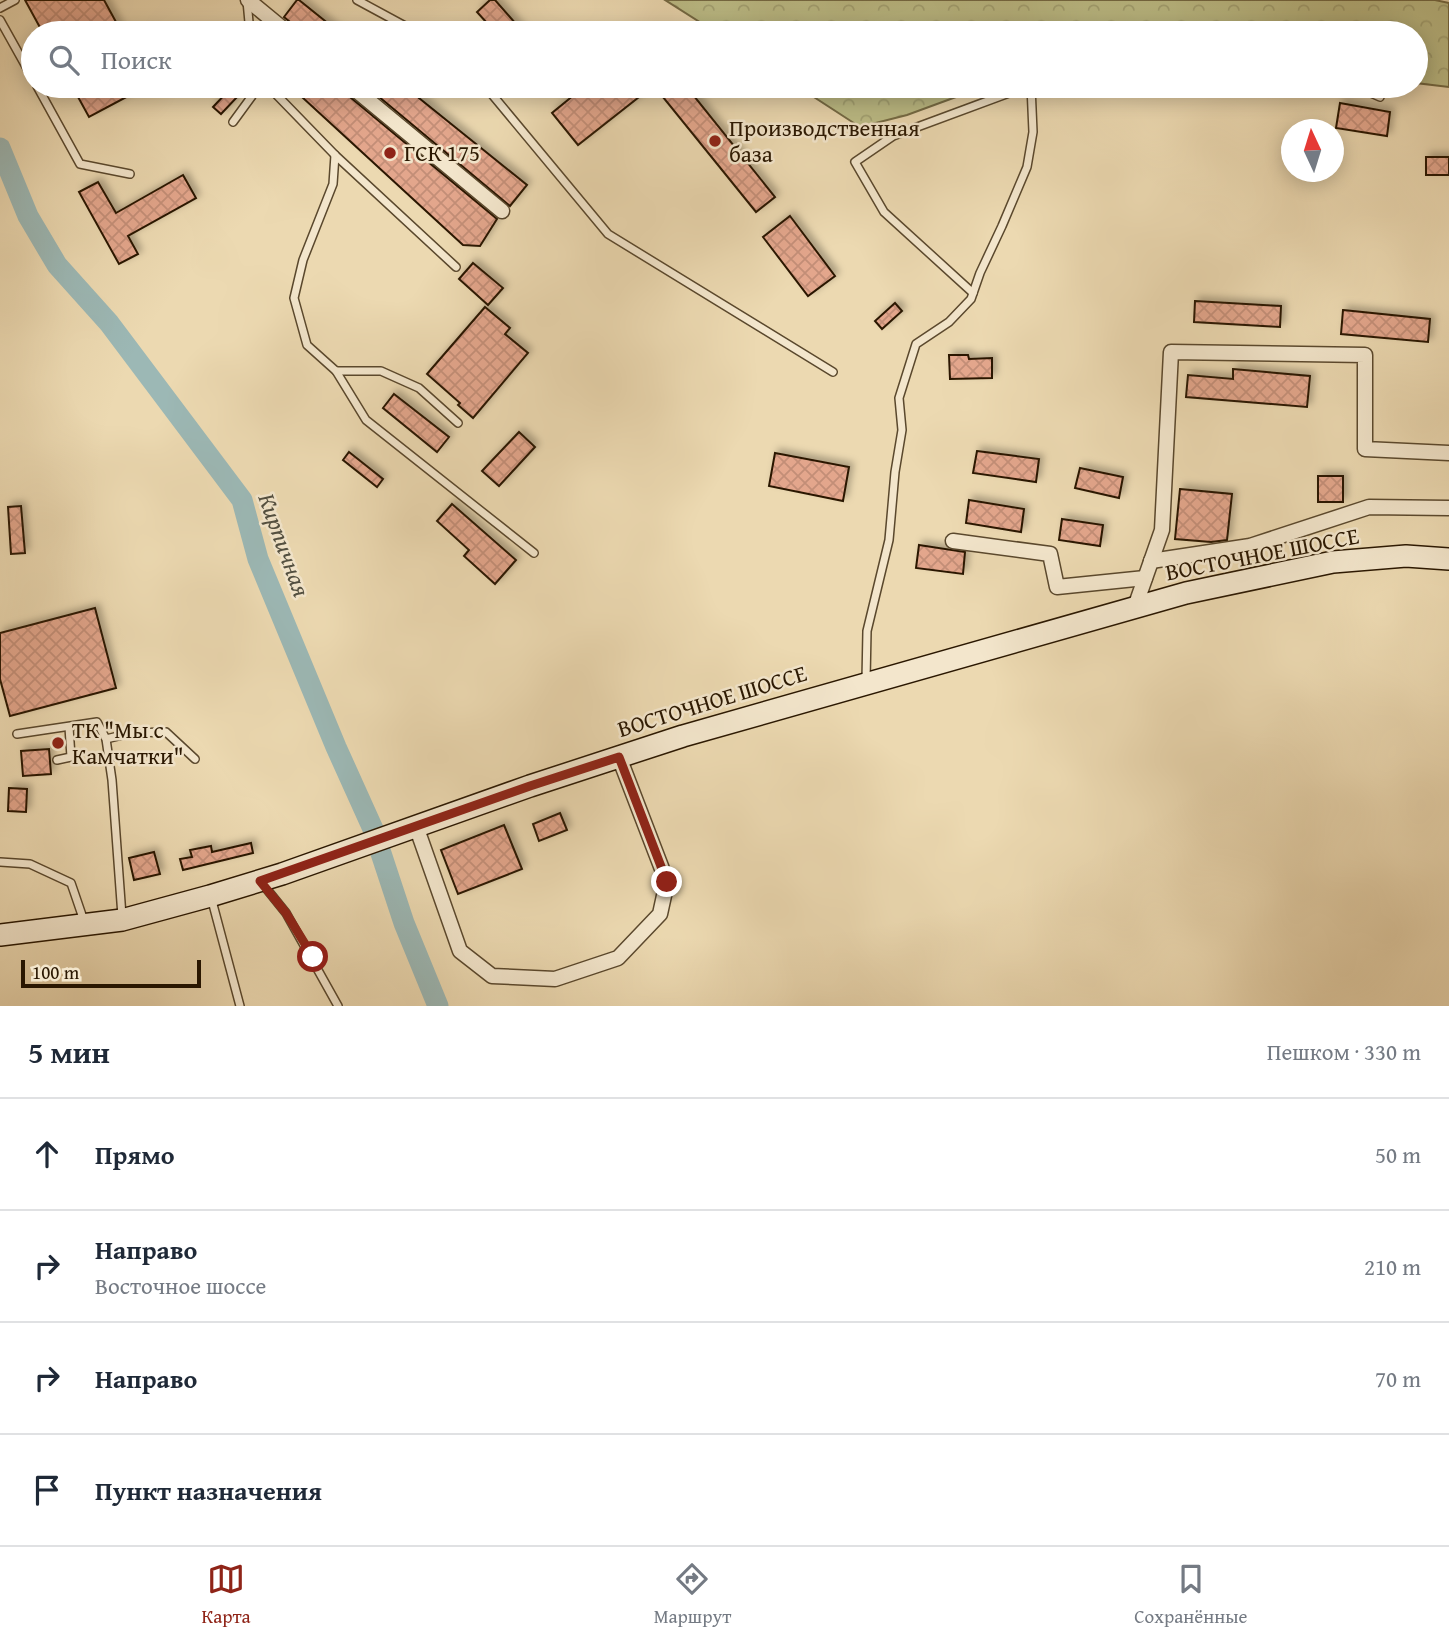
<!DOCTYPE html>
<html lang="ru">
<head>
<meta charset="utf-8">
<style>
	:root { --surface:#fff; --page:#f6f6f7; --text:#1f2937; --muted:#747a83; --line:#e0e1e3; --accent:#8f2418 }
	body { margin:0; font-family:"Gentium Book Plus",serif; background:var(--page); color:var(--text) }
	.compass { position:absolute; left:1281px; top:119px; width:63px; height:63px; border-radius:50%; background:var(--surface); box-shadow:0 4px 18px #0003; rotate:356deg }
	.scale { position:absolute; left:21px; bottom:18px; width:180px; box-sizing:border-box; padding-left:7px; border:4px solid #2a1701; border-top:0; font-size:19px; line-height:24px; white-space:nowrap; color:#2a1701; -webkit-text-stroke:5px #f3e6cc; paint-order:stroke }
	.stop { position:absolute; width:21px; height:21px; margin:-16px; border:5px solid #8f2418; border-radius:50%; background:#fff }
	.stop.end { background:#8f2418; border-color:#fff; box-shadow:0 2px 7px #0008 }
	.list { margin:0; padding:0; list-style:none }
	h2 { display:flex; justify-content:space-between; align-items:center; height:91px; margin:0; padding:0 28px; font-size:30px }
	h2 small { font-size:23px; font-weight:400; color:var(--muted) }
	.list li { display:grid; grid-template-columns:46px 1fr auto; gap:21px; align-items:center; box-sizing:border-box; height:112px; padding:0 28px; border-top:2px solid var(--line) }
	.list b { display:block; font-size:26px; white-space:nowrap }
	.list p { margin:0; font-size:23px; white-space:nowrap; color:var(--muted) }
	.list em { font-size:23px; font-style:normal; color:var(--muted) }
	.icon { flex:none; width:38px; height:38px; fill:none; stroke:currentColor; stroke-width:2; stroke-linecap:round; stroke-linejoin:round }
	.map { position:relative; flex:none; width:1449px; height:1006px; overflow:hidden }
	.search { position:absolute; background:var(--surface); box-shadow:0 4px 18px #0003; left:21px; right:21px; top:21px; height:77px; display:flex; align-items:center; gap:18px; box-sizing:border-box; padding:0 24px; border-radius:38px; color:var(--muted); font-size:26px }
	.sheet { height:539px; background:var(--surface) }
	nav { display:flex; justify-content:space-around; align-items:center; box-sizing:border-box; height:98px; border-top:2px solid var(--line); background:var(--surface); font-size:19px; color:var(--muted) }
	nav a { display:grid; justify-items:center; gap:4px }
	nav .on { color:var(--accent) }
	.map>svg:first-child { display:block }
	.forest { fill:url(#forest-crowns); stroke:#746a44; stroke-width:2 }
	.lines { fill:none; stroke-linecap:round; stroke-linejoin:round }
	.river { stroke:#9cb8b5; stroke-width:21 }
	.building { fill:url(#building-cross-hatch); stroke:#2a1701; stroke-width:2; filter:url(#shadow) }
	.lane-casing { stroke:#5a482d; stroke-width:10 }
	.street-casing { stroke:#5a482d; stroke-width:17 }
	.secondary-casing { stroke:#2a1701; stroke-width:24 }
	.lane { stroke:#f3e6cc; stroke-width:7 }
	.street { stroke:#f3e6cc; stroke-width:14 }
	.secondary { stroke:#f3e6cc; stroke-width:21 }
	.route { stroke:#8f2418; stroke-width:9 }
	.poi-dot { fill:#8f2418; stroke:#f3e6cc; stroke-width:2.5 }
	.labels { text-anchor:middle; stroke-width:5; stroke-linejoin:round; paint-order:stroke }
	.poi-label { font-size:23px; fill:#2a1701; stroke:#f3e6cc; text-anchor:start }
	.street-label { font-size:23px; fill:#2a1701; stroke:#f3e6cc }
	.water-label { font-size:24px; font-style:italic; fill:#524f40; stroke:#f3e6cc }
</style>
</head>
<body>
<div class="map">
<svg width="1449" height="1006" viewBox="0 0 1449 1006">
	<defs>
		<pattern id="forest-crowns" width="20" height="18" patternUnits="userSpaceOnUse" patternTransform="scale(1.75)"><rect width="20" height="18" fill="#bdbe88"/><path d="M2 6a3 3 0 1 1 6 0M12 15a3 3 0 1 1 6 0" fill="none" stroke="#a3a374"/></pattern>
		<pattern id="building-cross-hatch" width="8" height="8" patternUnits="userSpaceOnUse" patternTransform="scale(1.75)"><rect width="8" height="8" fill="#e3a68c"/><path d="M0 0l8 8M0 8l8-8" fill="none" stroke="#c38e77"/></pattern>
		<filter id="shadow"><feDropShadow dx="4" dy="-4" stdDeviation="3.5" flood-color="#0004"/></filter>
	</defs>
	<rect width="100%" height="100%" fill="#ecd9b1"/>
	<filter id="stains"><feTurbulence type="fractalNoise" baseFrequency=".00286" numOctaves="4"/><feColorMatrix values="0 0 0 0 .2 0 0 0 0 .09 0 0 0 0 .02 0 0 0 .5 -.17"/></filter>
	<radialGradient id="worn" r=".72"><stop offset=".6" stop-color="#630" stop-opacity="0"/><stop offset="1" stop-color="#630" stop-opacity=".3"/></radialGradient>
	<g class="forest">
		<path d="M665 0H1435L1449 3V87L1416 83V33H1130L1115 29 1101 33H717Z"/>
		<path d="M797 86H986L907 115 860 127Z"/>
	</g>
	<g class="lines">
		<path class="river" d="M0 148 28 216 57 265 109 323 242 500 258 559 336 747 373 829 404 923 438 1006"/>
	</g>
	<g class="building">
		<path d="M25 0H104L122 33H43Z"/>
		<path d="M297 0H299L340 33H297L295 26 284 17Z"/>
		<path d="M490 0H495L524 33H496L477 12Z"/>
		<path d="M72 86H147L89 117Z"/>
		<path d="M290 86H342L345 93 497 219 480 246 463 245Z"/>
		<path d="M366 86H404L527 185 510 206Z"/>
		<path d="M585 86H653L578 145 552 113Z"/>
		<path d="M654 86H686L775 197 756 212Z"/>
		<path d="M230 89 239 95 221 114 213 107Z"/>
		<path d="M1340 103 1390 112 1387 136 1336 128Z"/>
		<rect x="1426" y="157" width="23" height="18"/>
		<path d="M183 175 196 198 128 236 138 254 119 264 79 192 98 182 116 213Z"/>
		<path d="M790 216 835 276 808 296 763 237Z"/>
		<path d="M473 263 503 288 488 305 459 279Z"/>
		<path d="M1195 301 1281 306 1280 327 1194 322Z"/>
		<path d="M895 303 902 311 882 329 875 321Z"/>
		<path d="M485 307 510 328 505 334 528 353 473 418 458 405 460 403 427 374Z"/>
		<path d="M1343 310 1430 319 1428 342 1341 334Z"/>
		<path d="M949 355H968L969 359 992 358V378L950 379Z"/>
		<path d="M1233 369 1310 376 1307 407 1186 397 1188 375 1233 379Z"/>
		<path d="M394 394 449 437 437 452 383 408Z"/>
		<path d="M519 432 535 447 499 486 482 471Z"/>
		<path d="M977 451 1039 459 1036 482 973 473Z"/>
		<path d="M349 452 383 479 377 487 343 460Z"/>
		<path d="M775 453 849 467 843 501 769 486Z"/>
		<path d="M1080 468 1123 477 1119 498 1075 488Z"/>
		<rect x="1318" y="476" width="25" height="26"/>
		<path d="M1180 489 1232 494 1227 540 1211 542 1175 539Z"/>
		<path d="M969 500 1024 509 1021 532 966 523Z"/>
		<path d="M452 504 516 560 495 584 464 556 469 550 437 521Z"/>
		<path d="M21 506 25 553 11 554 8 507Z"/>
		<path d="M1062 519 1103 525 1100 546 1059 540Z"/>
		<path d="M919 545 965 552 963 574 916 568Z"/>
		<path d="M95 608 116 688 10 716 0 679V633Z"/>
		<path d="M49 749 51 774 23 776 21 751Z"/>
		<path d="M9 788 27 789 26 812 8 811Z"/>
		<path d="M560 813 567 830 539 841 533 824Z"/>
		<path d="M504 825 522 869 458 894 441 850Z"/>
		<path d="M251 843 253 853 183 870 180 859 192 857 190 850 211 846 212 852Z"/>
		<path d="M154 852 160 874 134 880 129 858Z"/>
	</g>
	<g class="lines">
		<g class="lane-casing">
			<g id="lane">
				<path d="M357 0 418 33"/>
				<path d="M247 1 250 33"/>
				<path d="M0 8 15 0"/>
				<path d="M0 20 33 79"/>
				<path d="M37 86 80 164 130 174"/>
				<path d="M268 86 335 155 456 267"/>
				<path d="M485 86 608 234 833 372"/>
				<path d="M1355 86 1380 97"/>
				<path d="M233 122 252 96 256 86"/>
				<path d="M335 155 333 184 303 260 294 298 307 345 336 371H381L419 388 458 423"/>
				<path d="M973 293 884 212 855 162 893 136 1028 86"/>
				<path d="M336 371 366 420 534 553"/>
				<path d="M866 680 867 631 889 540 895 472 902 430 899 398 916 344 949 322 971 299 980 273 1002 226 1027 167 1033 132 1031 86"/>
				<path d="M17 734 97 722 106 739 112 780 122 916"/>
				<path d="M106 739 131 733 166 732 195 759"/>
				<path d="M57 760 71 757 69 727"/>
				<path d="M0 862 30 864 71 883 84 921"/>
				<path d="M261 882 286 913 338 1006"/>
				<path d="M211 897 240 1006"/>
			</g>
		</g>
		<g class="street-casing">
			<g id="street">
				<path d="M248 0 288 33"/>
				<path d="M351 86 502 211"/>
				<path d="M953 541 1050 554 1057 587 1145 578"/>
				<path d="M1151 561 1250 546 1369 507 1449 508"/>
				<path d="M1135 607 1162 530 1171 352 1365 355V449L1449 453"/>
				<path d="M416 826 460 951 492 976 555 979 618 958 660 914 667 882 619 757"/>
			</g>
		</g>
		<g class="secondary-casing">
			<path id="secondary" d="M0 935 122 920 210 896 282 874 530 786 683 736 1186 593 1333 562 1406 556 1449 559"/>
		</g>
		<use href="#lane" class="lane"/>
		<use href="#street" class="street"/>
		<use href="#secondary" class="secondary"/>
	</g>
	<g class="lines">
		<path class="route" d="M313 957 286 913 260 881 530 786 619 757 667 882"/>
	</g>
	<g class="poi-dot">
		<circle cx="715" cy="141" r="7"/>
		<circle cx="390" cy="153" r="7"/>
		<circle cx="58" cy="743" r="7"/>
	</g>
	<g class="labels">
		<g class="poi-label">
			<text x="729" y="136">Производственная<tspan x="729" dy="26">база</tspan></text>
			<text x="404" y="161">ГСК 175</text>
			<text x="72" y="738">ТК "Мы с<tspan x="72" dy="26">Камчатки"</tspan></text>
		</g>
		<g class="street-label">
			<text transform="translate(1262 554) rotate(-11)" y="8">ВОСТОЧНОЕ ШОССЕ</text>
			<text transform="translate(712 701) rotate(-17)" y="8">ВОСТОЧНОЕ ШОССЕ</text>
		</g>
		<g class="water-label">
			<text transform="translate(284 545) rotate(70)" y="8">Кирпичная</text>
		</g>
	</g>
	<rect width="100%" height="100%" filter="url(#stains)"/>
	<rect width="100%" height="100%" fill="url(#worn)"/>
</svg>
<svg class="compass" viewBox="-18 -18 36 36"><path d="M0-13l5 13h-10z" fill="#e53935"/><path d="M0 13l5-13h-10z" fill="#747a83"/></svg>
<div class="scale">100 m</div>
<div class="stop" style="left:313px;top:957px"></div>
<div class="stop end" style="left:667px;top:882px"></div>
<div class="search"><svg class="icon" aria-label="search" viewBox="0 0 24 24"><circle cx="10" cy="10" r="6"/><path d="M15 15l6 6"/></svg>Поиск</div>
</div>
<section class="sheet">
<h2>5 мин<small>Пешком · 330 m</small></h2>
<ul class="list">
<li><svg class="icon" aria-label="ahead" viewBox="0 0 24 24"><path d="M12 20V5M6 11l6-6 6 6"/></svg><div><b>Прямо</b></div><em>50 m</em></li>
<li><svg class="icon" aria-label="right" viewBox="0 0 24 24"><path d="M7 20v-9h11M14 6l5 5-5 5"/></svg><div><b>Направо</b><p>Восточное шоссе</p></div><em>210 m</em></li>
<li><svg class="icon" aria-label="right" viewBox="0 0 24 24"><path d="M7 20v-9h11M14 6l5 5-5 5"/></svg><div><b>Направо</b></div><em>70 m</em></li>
<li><svg class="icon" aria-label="arrive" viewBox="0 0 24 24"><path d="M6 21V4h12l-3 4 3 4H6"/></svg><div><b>Пункт назначения</b></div></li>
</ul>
</section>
<nav>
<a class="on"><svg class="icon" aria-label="map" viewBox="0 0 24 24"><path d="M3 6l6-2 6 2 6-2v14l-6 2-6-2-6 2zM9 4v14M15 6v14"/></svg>Карта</a>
<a><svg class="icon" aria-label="directions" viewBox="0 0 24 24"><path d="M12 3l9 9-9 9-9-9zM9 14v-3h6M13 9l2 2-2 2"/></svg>Маршрут</a>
<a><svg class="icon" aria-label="saved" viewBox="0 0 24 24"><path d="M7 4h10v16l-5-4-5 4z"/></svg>Сохранённые</a>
</nav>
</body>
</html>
